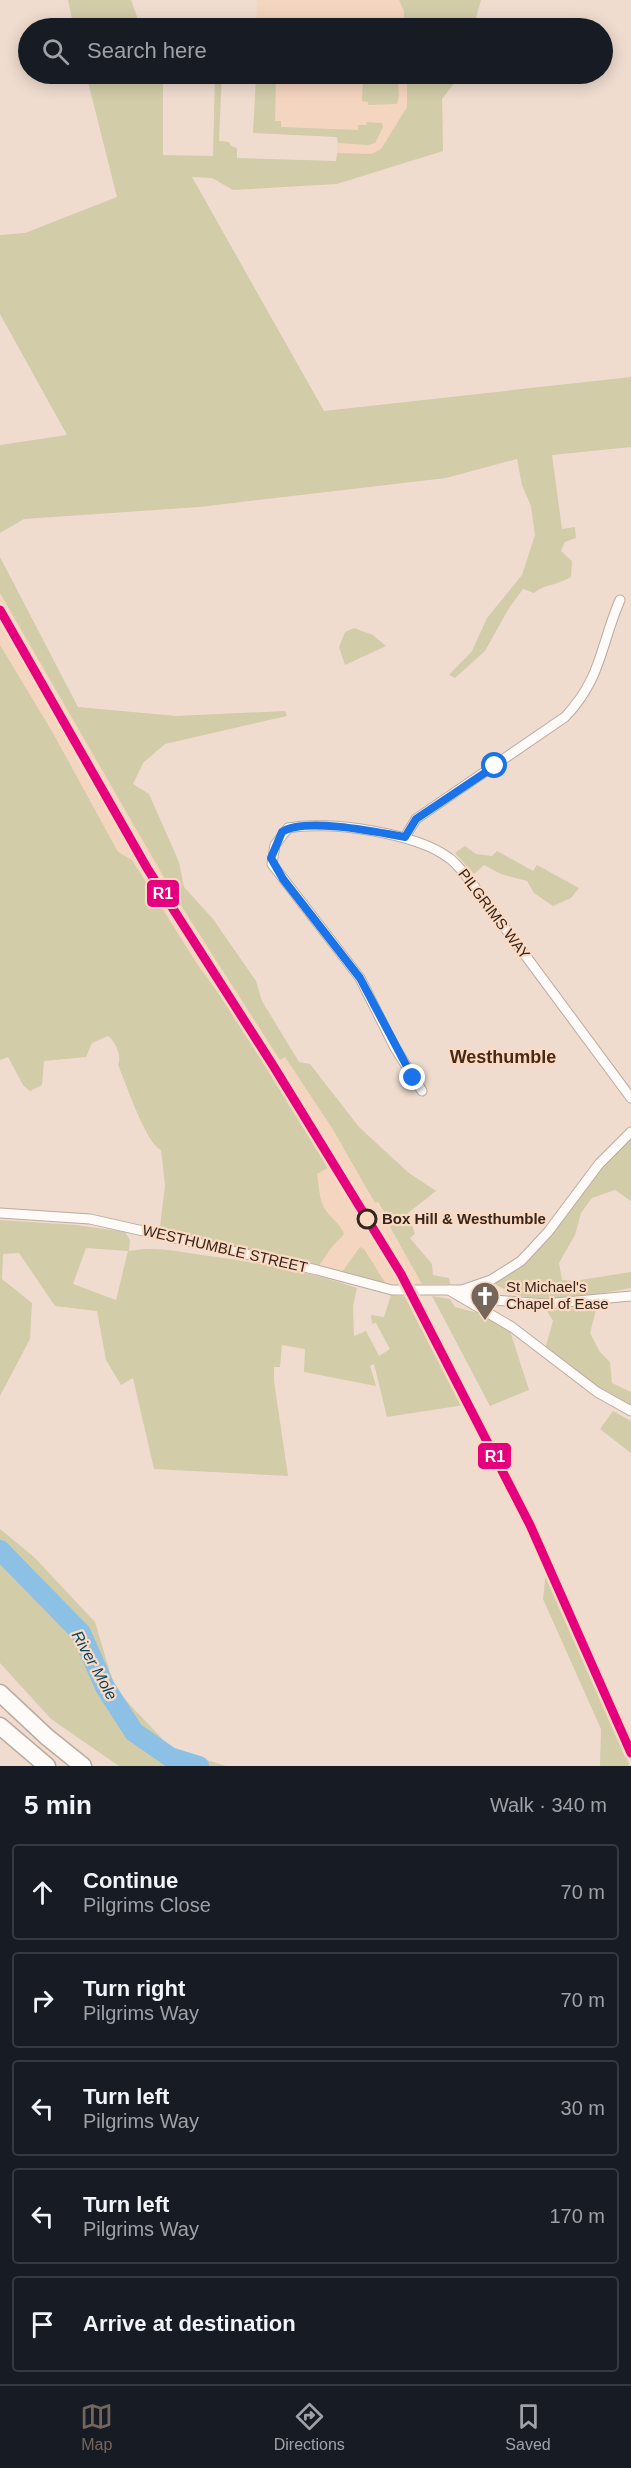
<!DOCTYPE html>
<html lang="en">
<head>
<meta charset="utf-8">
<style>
	:root { --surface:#171b24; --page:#242831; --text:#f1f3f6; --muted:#9ea1a6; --line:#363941; --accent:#75665c }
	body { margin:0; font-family:Helvetica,sans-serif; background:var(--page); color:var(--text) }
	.stop { position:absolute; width:18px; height:18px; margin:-14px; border:4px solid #1a73e8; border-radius:50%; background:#fff }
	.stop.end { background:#1a73e8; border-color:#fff; box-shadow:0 2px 6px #0008 }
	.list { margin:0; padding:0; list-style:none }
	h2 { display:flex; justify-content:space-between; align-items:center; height:78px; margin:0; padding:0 24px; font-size:26px }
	h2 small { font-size:20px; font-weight:400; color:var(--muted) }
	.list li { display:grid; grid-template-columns:39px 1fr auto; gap:18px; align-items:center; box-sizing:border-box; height:96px; margin:0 12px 12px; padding:0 12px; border:2px solid var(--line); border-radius:6px }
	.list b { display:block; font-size:22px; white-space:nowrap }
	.list p { margin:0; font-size:20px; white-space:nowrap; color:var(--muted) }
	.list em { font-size:20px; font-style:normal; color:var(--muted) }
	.icon { flex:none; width:33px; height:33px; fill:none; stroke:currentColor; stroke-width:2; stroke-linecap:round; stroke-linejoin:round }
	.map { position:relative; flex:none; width:631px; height:1766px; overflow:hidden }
	.search { position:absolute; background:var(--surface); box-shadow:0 3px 15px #0003; left:18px; right:18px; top:18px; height:66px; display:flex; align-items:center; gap:15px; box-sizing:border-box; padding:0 21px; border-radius:33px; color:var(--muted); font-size:22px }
	.sheet { height:618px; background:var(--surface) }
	nav { display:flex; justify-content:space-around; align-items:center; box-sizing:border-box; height:84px; border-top:2px solid var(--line); background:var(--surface); font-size:16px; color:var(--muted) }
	nav a { display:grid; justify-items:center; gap:3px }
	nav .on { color:var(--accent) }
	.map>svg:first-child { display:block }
	.built { fill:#f4d5bf }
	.green { fill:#d2cca9; fill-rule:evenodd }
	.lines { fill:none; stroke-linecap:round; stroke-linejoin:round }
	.river { stroke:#8cc0e4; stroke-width:20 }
	.street-casing { stroke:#baaba1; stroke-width:11 }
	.highway-casing { stroke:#baaba1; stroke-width:19 }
	.street { stroke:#fdfaf8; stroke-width:9 }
	.highway { stroke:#fdfaf8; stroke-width:16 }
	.rail-1-casing { stroke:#fcdac2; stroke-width:14 }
	.rail-1 { stroke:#e5007d; stroke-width:9 }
	.route { stroke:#1a73e8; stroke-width:8 }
	.stop-dot { fill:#fcdac2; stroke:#33261e; stroke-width:3 }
	.labels { text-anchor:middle; stroke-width:4.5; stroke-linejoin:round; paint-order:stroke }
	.street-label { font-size:15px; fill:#33261e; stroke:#fcdac2 }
	.stop-label { font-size:15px; font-weight:bold; fill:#33261e; stroke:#fcdac2; text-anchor:start }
	.poi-label { font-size:15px; fill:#33261e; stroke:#fcdac2; text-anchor:start }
	.water-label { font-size:16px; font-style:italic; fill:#00476c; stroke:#fcdac2 }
	.quarter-label { font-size:18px; font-weight:bold; fill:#452a17; stroke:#fcdac2 }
	.line-badge { stroke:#fcdac2; stroke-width:2 }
	.badge-label { font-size:16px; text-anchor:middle; font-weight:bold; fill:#fff }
</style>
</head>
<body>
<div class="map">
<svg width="631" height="1766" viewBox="0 0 631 1766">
	<rect width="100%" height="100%" fill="#efdccf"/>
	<g class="built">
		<path d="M257 0H481L473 28H256Z"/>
		<path d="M256 74H461L442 99 444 124 372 154 337 153V137L253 133Z"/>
		<path d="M0 593 173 893 280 1060 285 1057 332 1128 375 1203 377 1202 392 1226 390 1228 422 1284H386L318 1267 118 852 53 733 0 645Z"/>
	</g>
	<g class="green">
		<path d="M68 0H131L141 28H74Z"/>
		<path d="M399 0H481L473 28H404V11Z"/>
		<path d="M86 74H163V155L213 156 215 74H222L219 141 229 142 231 146 237 148V158L336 161 337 153 372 154 381 149 407 107V74H461L442 99 443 151 337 184 233 190 212 178 192 177 324 411 631 377V447L552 455 562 529 575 527 576 538 565 542 561 551 572 561 571 577C558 585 545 584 534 593L523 589 509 608 485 651 455 678 449 675 472 651 487 618 522 575 535 535 531 506 522 485 517 459 446 478 199 507 24 519 0 533V445L67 435 0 314V235L25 233 117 197Z"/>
		<path d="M363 74H397L399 96 397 104 368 105V102L362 101Z"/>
		<path d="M256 78 276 79 275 121H281V127L358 130V125H366L367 122 382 123 383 127 375 143 368 145 338 143 337 137 253 133Z"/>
		<path d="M0 557 78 707 176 716 285 711 287 716 165 744 143 763 133 784 149 794 179 862 184 887 213 919 256 981 262 1001 299 1062 310 1064 359 1127 409 1173 436 1191 408 1213 415 1234 410 1238 432 1264 433 1275 449 1278 450 1284H422L390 1227 392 1225 378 1202 375 1203 332 1128 285 1057 280 1060 173 893 0 593Z"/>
		<path d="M354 628 373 635 386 646 345 665 339 647 345 632Z"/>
		<path d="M0 645 53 733 118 852 132 860 197 964 271 1066 267 1069 329 1167 317 1174C319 1186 319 1202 327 1212 334 1221 339 1223 344 1234L331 1248 318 1267 225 1246 160 1227 165 1185 161 1150C145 1142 126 1083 118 1065 122 1056 116 1042 108 1036L92 1043 86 1057 44 1061 42 1085 30 1091 23 1085 8 1057 0 1060Z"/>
		<path d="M465 846 476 854 492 856 497 851 533 871 537 865 579 888 571 898 553 906 534 893 527 881 501 874 484 865 474 874 455 853Z"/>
		<path d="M631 1137V1201L615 1190 592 1198 581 1213 575 1235 559 1263 562 1280 574 1281 631 1272V1288C597 1294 557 1303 522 1296 513 1294 504 1289 496 1285V1282C543 1255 566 1206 602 1167 611 1156 621 1147 631 1137Z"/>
		<path d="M0 1220 76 1225 125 1232 130 1240 129 1251C153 1246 177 1251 202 1255 254 1262 308 1271 357 1288L353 1306 354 1336 366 1331 379 1356 390 1349 376 1323 372 1324 371 1315 384 1317 391 1295 410 1297 464 1405 387 1417 374 1364 370 1366 376 1386 304 1372 305 1349 282 1345 280 1367H274V1381L288 1476 154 1469 133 1378 121 1385 106 1360 97 1311 55 1306 19 1253 3 1254 2 1279 32 1303 30 1339 0 1396ZM86 1248 128 1251 116 1300 73 1284Z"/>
		<path d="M360 1247 364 1249 386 1284 342 1272Z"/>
		<path d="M432 1296 450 1299 455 1307 478 1313 509 1328 529 1390 490 1406Z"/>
		<path d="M597 1306 590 1333 600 1352 610 1362 612 1383 631 1392V1405L596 1385 545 1349 553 1321 547 1311Z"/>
		<path d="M613 1411 631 1421V1453L600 1429Z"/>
		<path d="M0 1529 34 1557 95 1622 115 1689 172 1749 226 1766H119L51 1719 0 1663Z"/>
		<path d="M546 1572 630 1766H600L601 1729 543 1599Z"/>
	</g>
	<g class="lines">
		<path class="river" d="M0 1550 81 1633 105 1687 134 1732 170 1757 199 1766"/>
		<g class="street-casing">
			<g id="street">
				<path d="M405 837 416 819 565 717C602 678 600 646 620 600"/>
				<path d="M422 1091 394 1046 360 978 272 864 275 845 288 828C328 820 416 833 449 858 455 862 460 869 465 874L631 1098"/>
				<path d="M0 1213 90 1219 317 1270 392 1290H462L491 1280 521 1261 548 1232 599 1164 631 1132"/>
				<path d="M449 1290 512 1327 597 1392 631 1411"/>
				<path d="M462 1290 489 1300"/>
				<path d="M494 1300 545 1304 631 1296"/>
			</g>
		</g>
		<g class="highway-casing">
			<g id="highway">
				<path d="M0 1693 47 1737 83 1766"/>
				<path d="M0 1726 47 1766"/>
			</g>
		</g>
		<use href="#street" class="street"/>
		<use href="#highway" class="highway"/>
		<g class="rail-1-casing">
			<path id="rail-1" d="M0 610 147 868 274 1067 401 1274 530 1525 631 1753"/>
		</g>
		<use href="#rail-1" class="rail-1"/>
	</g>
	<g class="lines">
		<path class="route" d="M413 1078 360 978 283 879 271 858 282 832C304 817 378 832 405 837L416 819 495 766"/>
	</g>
	<defs>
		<g id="church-pin" transform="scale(1.5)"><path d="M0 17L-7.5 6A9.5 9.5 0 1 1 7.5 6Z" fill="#75665c" stroke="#fcdac2"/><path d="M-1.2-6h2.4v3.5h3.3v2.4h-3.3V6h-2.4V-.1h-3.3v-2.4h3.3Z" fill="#fff"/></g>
	</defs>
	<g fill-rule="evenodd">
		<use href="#church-pin" x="485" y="1296"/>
	</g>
	<circle class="stop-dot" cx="367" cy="1219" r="9"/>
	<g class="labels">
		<g class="street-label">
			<text transform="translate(494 914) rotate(53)" y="5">PILGRIMS WAY</text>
			<text transform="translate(225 1249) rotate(13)" y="5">WESTHUMBLE STREET</text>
		</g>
		<g class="stop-label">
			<text x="382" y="1224">Box Hill &amp; Westhumble</text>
		</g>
		<g class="poi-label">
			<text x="506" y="1292">St Michael's<tspan x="506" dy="17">Chapel of Ease</tspan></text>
		</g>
		<g class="water-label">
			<text transform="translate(95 1665) rotate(61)" y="6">River Mole</text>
		</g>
		<g class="quarter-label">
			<text x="503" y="1063">Westhumble</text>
		</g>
	</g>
	<g class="line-badge">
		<rect x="146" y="879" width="34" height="29" rx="6" fill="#e5007d"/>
		<rect x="477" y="1442" width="35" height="28" rx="6" fill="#e5007d"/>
	</g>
	<g class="badge-label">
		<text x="163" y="899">R1</text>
		<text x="495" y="1462">R1</text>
	</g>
</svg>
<div class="stop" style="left:495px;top:766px"></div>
<div class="stop end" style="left:413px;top:1078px"></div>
<div class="search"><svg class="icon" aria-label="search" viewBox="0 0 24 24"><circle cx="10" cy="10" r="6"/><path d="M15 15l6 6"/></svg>Search here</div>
</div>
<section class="sheet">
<h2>5 min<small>Walk · 340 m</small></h2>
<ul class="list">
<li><svg class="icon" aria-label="ahead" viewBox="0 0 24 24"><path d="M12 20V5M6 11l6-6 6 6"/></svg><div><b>Continue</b><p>Pilgrims Close</p></div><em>70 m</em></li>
<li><svg class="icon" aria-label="right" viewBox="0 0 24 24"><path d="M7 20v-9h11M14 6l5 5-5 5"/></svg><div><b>Turn right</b><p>Pilgrims Way</p></div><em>70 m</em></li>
<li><svg class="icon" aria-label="left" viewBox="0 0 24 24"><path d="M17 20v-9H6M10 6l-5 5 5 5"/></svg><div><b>Turn left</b><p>Pilgrims Way</p></div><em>30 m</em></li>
<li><svg class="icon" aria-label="left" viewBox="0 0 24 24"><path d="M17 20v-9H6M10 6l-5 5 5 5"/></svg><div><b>Turn left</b><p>Pilgrims Way</p></div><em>170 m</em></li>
<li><svg class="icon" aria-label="arrive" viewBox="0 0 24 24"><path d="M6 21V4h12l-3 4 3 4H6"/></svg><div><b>Arrive at destination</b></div></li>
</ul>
</section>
<nav>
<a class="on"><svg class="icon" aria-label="map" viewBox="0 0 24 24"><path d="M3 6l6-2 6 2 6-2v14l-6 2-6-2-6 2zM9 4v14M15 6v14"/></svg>Map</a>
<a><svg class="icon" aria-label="directions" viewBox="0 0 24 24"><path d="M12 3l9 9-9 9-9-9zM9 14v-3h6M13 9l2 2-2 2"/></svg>Directions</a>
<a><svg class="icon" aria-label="saved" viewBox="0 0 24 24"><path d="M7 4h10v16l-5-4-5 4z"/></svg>Saved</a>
</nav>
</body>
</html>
